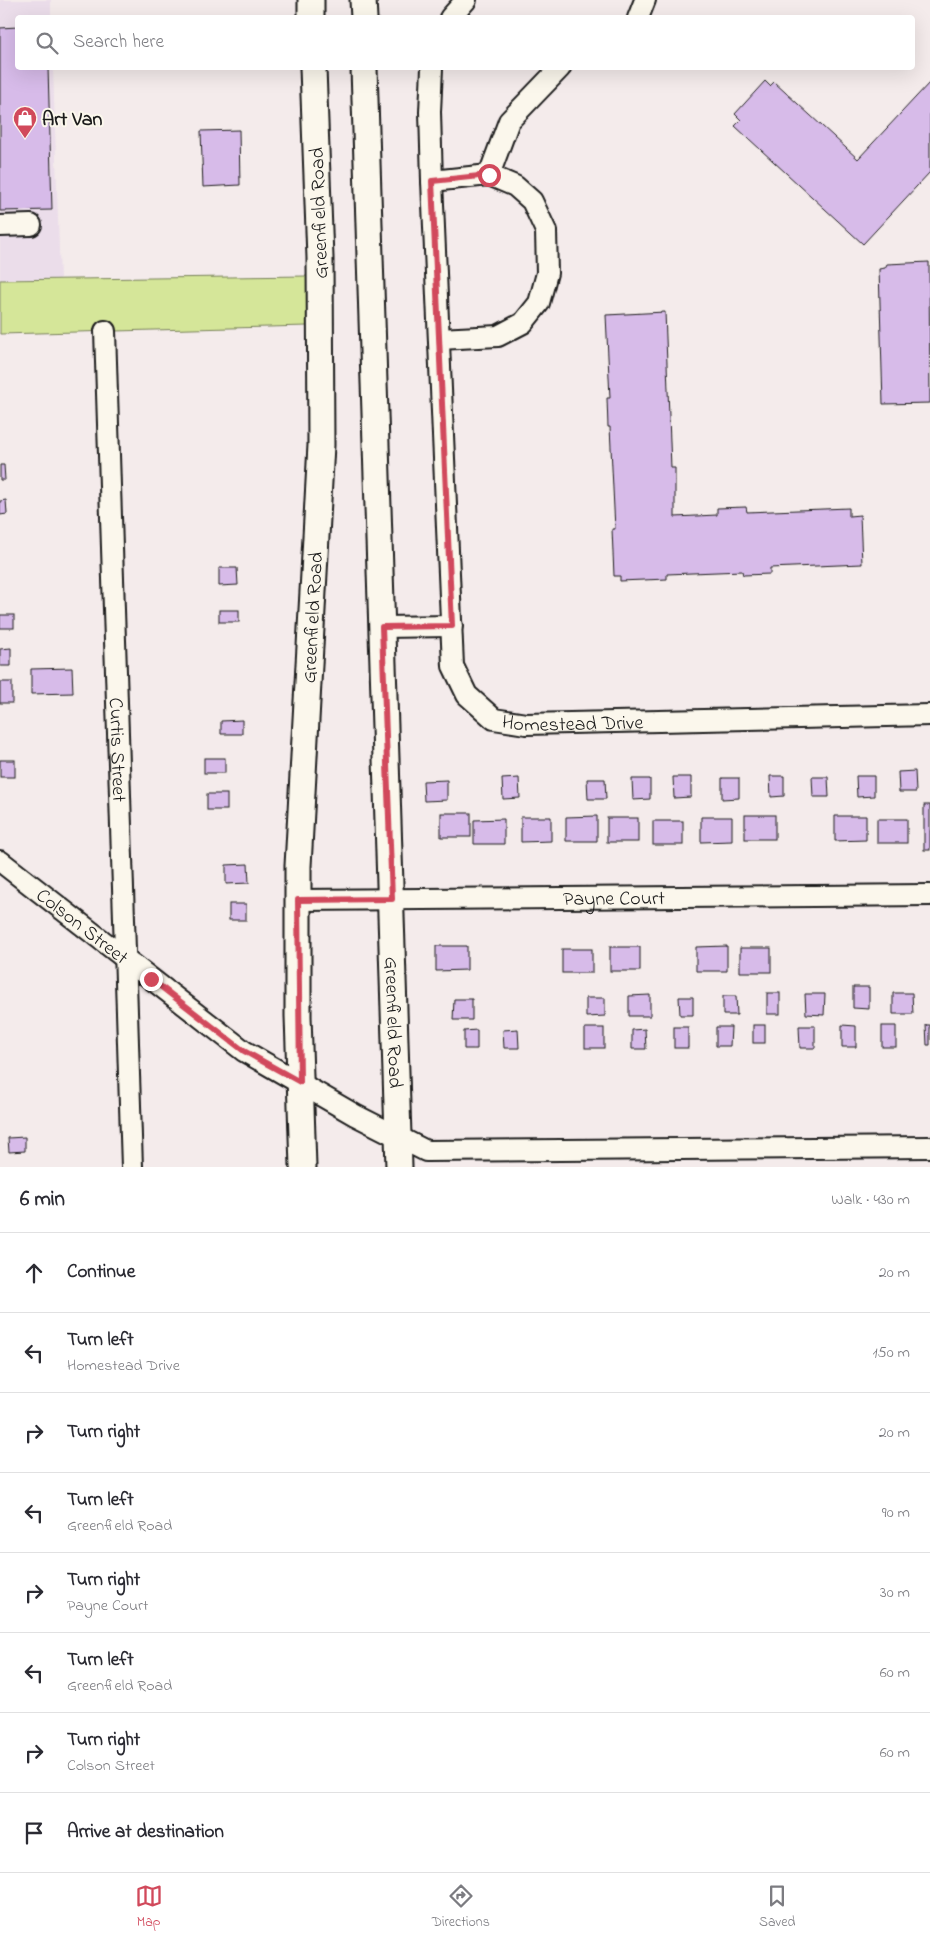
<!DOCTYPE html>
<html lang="en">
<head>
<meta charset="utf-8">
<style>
	:root { --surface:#fff; --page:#f7f7f7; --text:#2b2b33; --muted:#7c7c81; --line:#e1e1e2; --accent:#d1495b }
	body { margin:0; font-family:"Indie Flower",sans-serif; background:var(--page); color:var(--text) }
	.stop { position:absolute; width:15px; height:15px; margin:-11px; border:4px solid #d1495b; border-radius:50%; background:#fff }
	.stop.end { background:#d1495b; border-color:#fff; box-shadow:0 1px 5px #0008 }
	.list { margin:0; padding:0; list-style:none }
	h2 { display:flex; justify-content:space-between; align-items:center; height:65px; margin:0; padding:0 20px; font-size:21px }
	h2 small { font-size:16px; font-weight:400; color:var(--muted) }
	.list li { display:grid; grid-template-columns:32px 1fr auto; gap:15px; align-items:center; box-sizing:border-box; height:80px; padding:0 20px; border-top:1px solid var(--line) }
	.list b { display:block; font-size:19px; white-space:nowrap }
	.list p { margin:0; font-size:16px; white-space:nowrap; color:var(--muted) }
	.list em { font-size:16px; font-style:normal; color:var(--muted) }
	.icon { flex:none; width:28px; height:28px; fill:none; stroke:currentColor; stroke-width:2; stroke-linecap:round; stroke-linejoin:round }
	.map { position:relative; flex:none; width:930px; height:1167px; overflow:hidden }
	.search { position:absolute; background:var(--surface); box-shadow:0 5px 20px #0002; left:15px; right:15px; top:15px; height:55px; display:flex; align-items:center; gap:12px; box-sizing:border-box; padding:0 18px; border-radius:5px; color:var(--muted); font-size:19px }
	.sheet { height:705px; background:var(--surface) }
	nav { display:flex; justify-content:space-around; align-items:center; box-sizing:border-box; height:70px; border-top:1px solid var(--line); background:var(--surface); font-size:14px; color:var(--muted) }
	nav a { display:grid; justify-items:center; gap:2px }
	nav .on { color:var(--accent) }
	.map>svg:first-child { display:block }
	.built { fill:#ebddea }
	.green { fill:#d5e699; stroke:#78815a }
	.building { fill:#d7bbe9; stroke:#1c1c1c }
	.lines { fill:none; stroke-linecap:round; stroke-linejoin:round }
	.minor-casing { stroke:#1c1c1c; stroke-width:24 }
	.major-casing { stroke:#1c1c1c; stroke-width:29 }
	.minor { stroke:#fbf7ec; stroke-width:20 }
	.major { stroke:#fbf7ec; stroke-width:25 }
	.route { stroke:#d1495b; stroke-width:6 }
	.labels { text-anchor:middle; stroke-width:4; stroke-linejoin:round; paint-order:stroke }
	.poi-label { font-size:20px; font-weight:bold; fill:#1c1c1c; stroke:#fbf7ec; text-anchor:start }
	.street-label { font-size:20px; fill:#1c1c1c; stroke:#fbf7ec }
</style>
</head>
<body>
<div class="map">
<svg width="930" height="1167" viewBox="0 0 930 1167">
	<rect width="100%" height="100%" fill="#f4ebeb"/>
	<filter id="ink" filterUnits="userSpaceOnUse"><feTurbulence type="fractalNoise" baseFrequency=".02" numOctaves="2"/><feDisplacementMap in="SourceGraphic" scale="10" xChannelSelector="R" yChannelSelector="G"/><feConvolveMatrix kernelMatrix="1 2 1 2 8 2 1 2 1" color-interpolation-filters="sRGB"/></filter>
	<g filter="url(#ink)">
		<path class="built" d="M0 0H51V17L18 18V68H53L60 279 0 280Z"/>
		<path class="green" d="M307 276V326L0 334V280Z"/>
		<g class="building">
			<path d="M18 27V68H48L52 210 0 211V28Z"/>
			<path d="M765 81 770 86 774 82 858 159 930 82V172L863 244 735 126 741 120 735 114Z"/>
			<path d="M239 130 240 185 203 187 201 131Z"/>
			<path d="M929 262 930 403 883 404 879 269 885 268 887 264Z"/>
			<path d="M665 312 671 468H675V517L717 515V508L746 507 747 512 849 508V516L860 515 862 564 770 568V574L743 575 742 571 667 574V579L620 581V576H614L612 529H615L610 427H608L607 398H610L606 315Z"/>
			<path d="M0 465H4L5 480H0Z"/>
			<path d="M6 500 7 514 0 515V501Z"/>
			<path d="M219 568H237L238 585 219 586Z"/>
			<rect x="219" y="610" width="20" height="12"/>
			<rect x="0" y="615" width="14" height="13"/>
			<path d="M11 648V666H0V649Z"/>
			<path d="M72 668 73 693 31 694V669Z"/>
			<rect x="0" y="682" width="12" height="21"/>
			<path d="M242 720V734H221V721Z"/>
			<rect x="204" y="758" width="21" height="15"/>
			<rect x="0" y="760" width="15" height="17"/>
			<path d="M915 771 916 792H899L898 772Z"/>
			<path d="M770 776H784V796L771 797Z"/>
			<path d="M856 776H874V796L857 797Z"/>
			<path d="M673 777H691V797L674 798Z"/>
			<path d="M812 777H828L829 797H813Z"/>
			<path d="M519 778 520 798 503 799 502 779Z"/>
			<path d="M722 778H739V798L722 799Z"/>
			<path d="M587 779H605L606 799H588Z"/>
			<path d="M632 779H650V799L633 800Z"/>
			<path d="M447 780V800L424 801 423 781Z"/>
			<rect x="207" y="794" width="20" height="16"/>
			<rect x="924" y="805" width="6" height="45"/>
			<rect x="441" y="813" width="30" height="24"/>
			<rect x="745" y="815" width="30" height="24"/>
			<path d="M597 816V841H566V817Z"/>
			<path d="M835 816H866V840L835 841Z"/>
			<path d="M521 817H551V841L521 842Z"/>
			<path d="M701 817H732V841L701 842Z"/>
			<rect x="607" y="818" width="31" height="24"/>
			<path d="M504 819V844H474V820Z"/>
			<rect x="877" y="819" width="30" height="24"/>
			<rect x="653" y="821" width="30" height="24"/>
			<path d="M248 864 249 883 226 884V865Z"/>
			<rect x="229" y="904" width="17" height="16"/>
			<path d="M436 946H467V970L436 971Z"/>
			<path d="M727 946V971H696V947Z"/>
			<rect x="610" y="947" width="30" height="24"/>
			<rect x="740" y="948" width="31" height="24"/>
			<rect x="562" y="949" width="30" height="24"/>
			<path d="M853 987H869V1009L853 1008Z"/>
			<rect x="767" y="993" width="13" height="21"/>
			<path d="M893 993H912L913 1014H893Z"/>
			<path d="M805 994H825L824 1015 806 1014Z"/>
			<path d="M650 995V1016H629V996Z"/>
			<path d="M723 996H736L737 1015H723Z"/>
			<path d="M679 997H693V1015H680Z"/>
			<path d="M586 998H605V1016L586 1017Z"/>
			<path d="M454 999H472V1020H453Z"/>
			<rect x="753" y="1025" width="12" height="18"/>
			<path d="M842 1025 856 1026V1047H842Z"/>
			<path d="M926 1025H930V1045H927Z"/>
			<path d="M799 1026H815V1048H800Z"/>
			<rect x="882" y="1026" width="14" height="21"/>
			<rect x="674" y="1027" width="14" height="21"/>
			<path d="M716 1027H731L730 1046H716Z"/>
			<rect x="585" y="1028" width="19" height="20"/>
			<path d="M518 1029 519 1048H504L503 1030Z"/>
			<path d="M645 1029 646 1049H632V1030Z"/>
			<path d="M477 1030V1049H464V1031Z"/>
			<path d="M25 1137V1151L9 1152 8 1138Z"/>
		</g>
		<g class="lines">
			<g class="minor-casing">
				<g id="minor">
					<path d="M450 18 466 0"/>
					<path d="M638 18 645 0"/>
					<path id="s1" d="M432 68 430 112 432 181 453 666 467 695 494 719 526 724 930 715"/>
					<path d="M489 175 509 121 560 68"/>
					<path d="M432 181 489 175 515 186 532 201 546 231 547 273 539 303 523 323 498 336 439 339"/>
					<path d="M0 226 31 225"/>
					<path id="s2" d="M105 331 132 1167"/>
					<path d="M382 627 452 626"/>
					<path id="s3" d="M0 861 244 1051 355 1115 426 1151 930 1147"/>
					<path id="s4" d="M298 900 930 895"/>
				</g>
			</g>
			<g class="major-casing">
				<g id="major">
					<path d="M311 0V18"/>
					<path d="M363 0 364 18"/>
					<path id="s5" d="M364 68 399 1167"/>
					<path id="s6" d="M303 1167 298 1016V866L321 445 320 258 313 68"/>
				</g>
			</g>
			<use href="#minor" class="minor"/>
			<use href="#major" class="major"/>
		</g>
	</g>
	<g class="lines" filter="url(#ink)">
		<path class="route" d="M151 979 244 1051 300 1082 298 900 392 899 382 627 452 626 432 181 489 175"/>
	</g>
	<defs>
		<g id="shop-pin" transform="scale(1.25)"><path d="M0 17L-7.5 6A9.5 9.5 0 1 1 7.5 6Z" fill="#d1495b" stroke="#fbf7ec"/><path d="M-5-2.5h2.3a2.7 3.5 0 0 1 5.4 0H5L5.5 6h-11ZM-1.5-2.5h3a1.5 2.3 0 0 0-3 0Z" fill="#fff"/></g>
	</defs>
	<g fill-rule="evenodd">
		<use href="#shop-pin" x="25" y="118"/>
	</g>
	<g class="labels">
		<g class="poi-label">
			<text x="42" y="125">Art Van</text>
		</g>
		<g class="street-label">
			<text transform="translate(318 213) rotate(-92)" y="7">Greenfield Road</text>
			<text dy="7" stroke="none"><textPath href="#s6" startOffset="550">Greenfield Road</textPath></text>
			<text dy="7" stroke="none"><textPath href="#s1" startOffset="746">Homestead Drive</textPath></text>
			<text dy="7" stroke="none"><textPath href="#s2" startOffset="419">Curtis Street</textPath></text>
			<text dy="7" stroke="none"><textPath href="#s4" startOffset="316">Payne Court</textPath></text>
			<text dy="7" stroke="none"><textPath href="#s3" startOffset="105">Colson Street</textPath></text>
			<text dy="7" stroke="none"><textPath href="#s5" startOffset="955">Greenfield Road</textPath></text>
		</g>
	</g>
</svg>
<div class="stop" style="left:489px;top:175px"></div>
<div class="stop end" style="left:151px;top:979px"></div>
<div class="search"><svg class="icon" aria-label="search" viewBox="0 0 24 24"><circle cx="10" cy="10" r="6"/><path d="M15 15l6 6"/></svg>Search here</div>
</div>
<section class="sheet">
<h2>6 min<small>Walk · 430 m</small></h2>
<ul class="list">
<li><svg class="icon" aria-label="ahead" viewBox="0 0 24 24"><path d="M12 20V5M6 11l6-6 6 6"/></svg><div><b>Continue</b></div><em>20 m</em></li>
<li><svg class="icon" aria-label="left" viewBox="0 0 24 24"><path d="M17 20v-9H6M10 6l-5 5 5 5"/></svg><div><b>Turn left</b><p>Homestead Drive</p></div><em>150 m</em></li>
<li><svg class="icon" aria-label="right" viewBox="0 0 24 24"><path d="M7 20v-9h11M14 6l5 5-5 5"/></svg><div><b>Turn right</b></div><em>20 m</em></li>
<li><svg class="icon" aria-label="left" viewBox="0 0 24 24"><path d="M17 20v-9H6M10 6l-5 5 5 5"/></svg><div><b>Turn left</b><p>Greenfield Road</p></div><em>90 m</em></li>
<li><svg class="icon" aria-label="right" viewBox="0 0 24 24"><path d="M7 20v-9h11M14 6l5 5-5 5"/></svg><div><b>Turn right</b><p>Payne Court</p></div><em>30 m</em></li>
<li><svg class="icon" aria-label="left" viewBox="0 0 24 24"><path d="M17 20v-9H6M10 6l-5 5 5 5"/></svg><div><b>Turn left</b><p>Greenfield Road</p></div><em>60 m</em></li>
<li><svg class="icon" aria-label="right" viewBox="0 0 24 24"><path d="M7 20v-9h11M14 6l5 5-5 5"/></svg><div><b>Turn right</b><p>Colson Street</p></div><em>60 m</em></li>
<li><svg class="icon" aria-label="arrive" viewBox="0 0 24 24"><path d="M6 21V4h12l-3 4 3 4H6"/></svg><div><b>Arrive at destination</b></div></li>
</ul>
</section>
<nav>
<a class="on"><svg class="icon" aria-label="map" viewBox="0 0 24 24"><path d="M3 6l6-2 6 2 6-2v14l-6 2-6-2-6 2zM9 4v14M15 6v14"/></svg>Map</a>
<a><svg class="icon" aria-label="directions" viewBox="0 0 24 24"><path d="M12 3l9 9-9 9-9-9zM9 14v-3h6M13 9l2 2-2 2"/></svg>Directions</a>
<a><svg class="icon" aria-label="saved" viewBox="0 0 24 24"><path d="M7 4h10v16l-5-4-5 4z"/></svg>Saved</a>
</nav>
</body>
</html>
